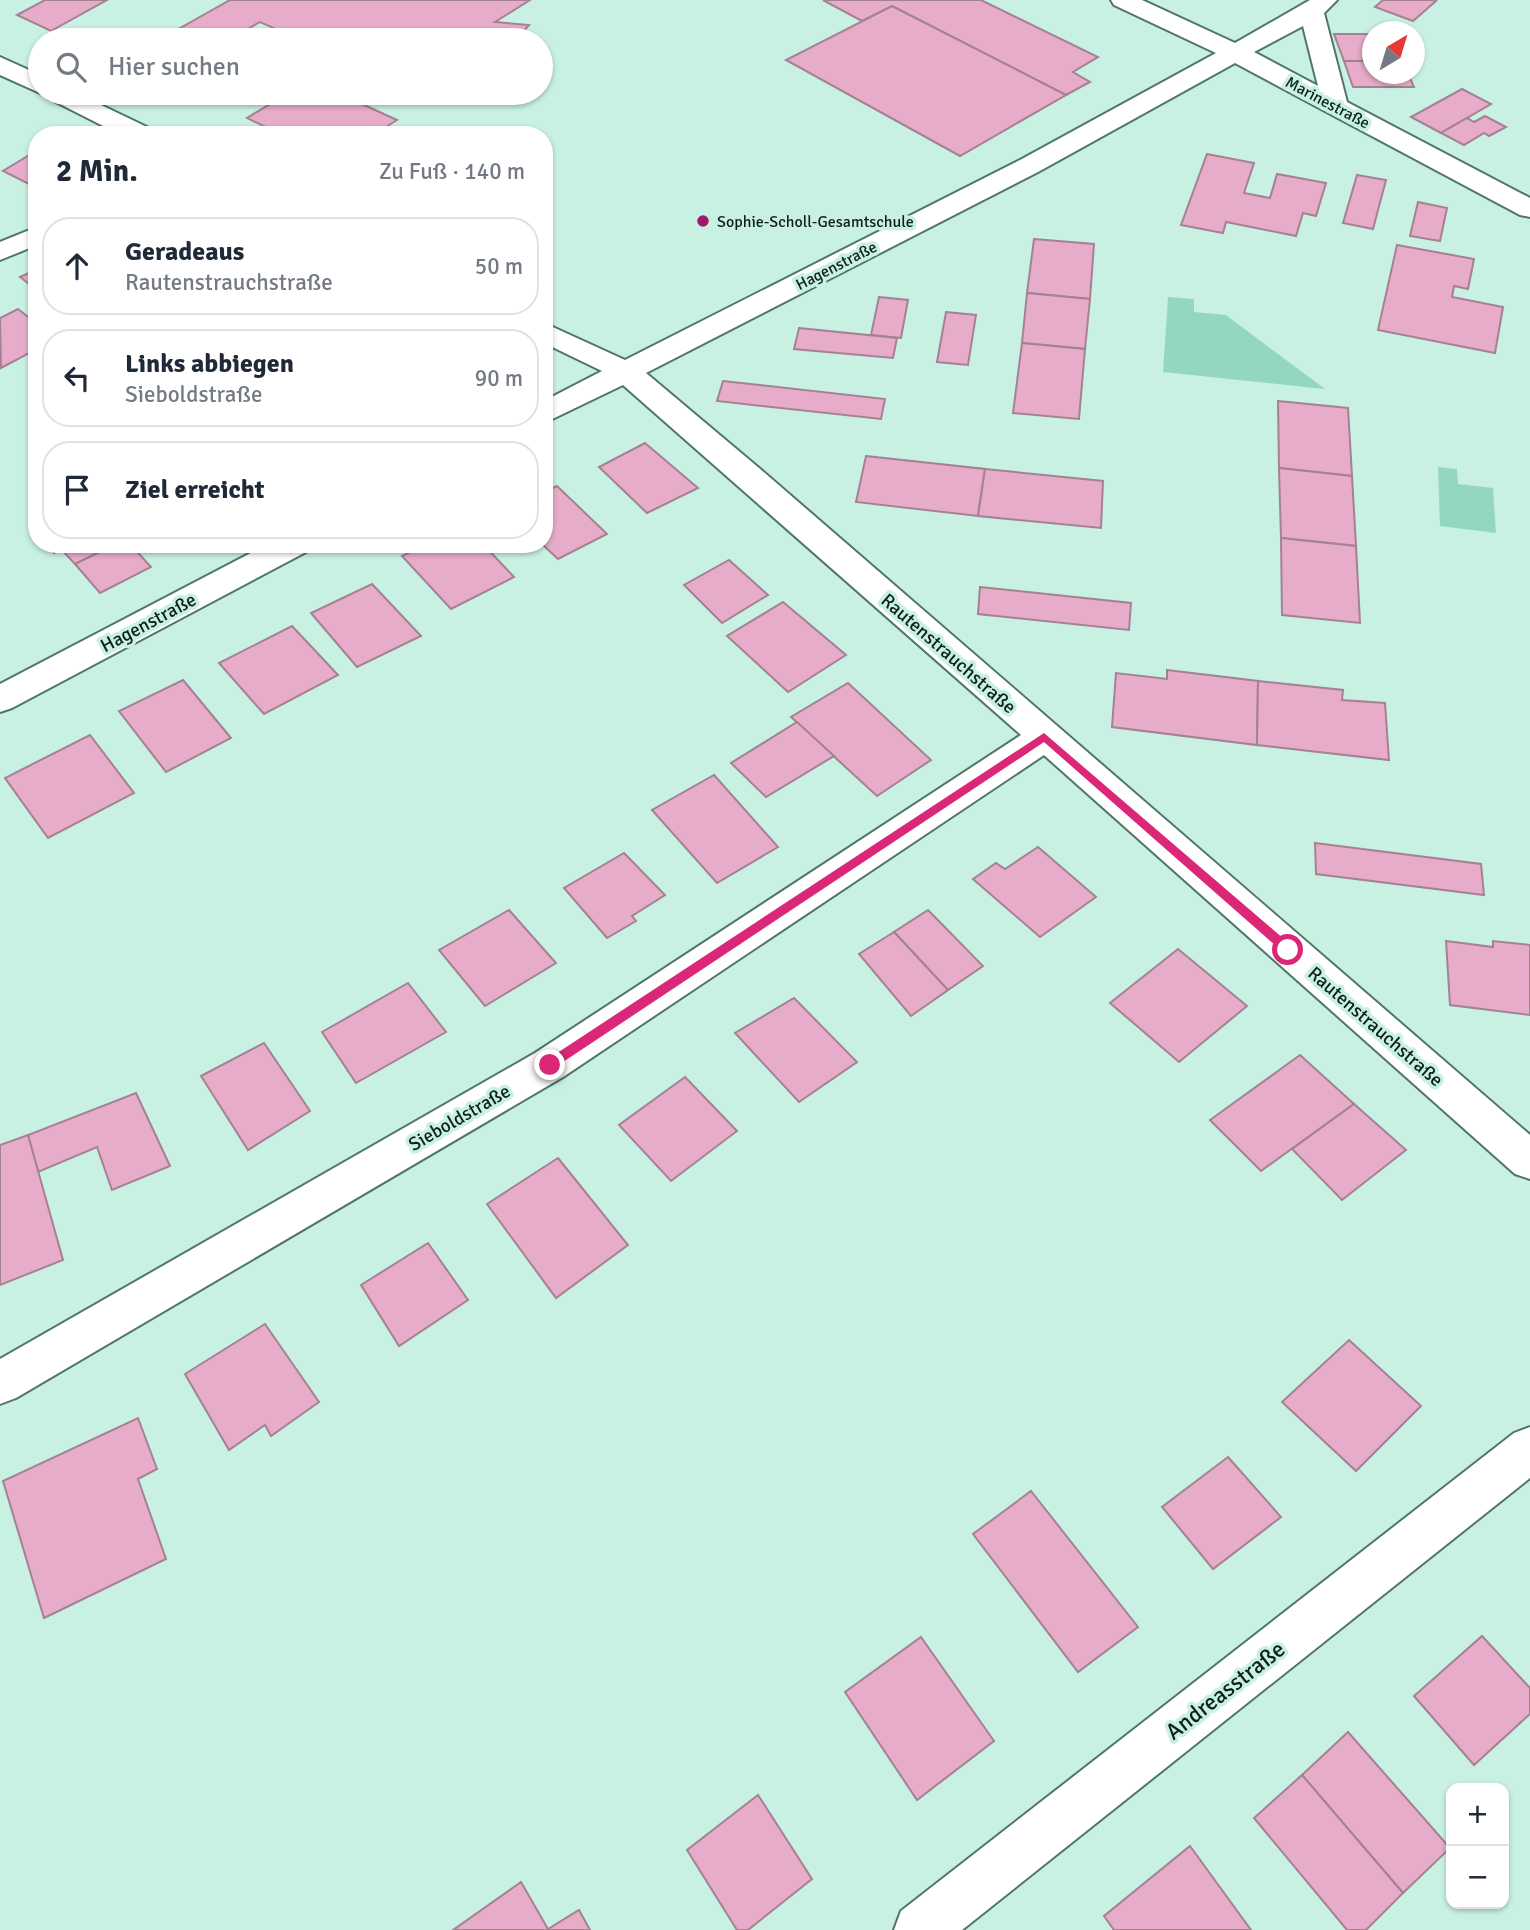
<!DOCTYPE html>
<html lang="de">
<head>
<meta charset="utf-8">
<style>
	:root { --surface:#fff; --page:#f2f2f3; --text:#1f2937; --muted:#747a83; --line:#e0e1e3 }
	body { margin:0; font-family:Signika,sans-serif; background:var(--page); color:var(--text) }
	.controls { position:absolute; right:21px; bottom:21px; display:grid; overflow:hidden; border-radius:14px; box-shadow:0 2px 5px #0004 }
	.controls button { width:63px; height:63px; display:grid; place-items:center; padding:0; border:0; border-bottom:2px solid var(--line); background:var(--surface); color:var(--text); font:35px sans-serif }
	.compass { position:absolute; left:1362px; top:21px; width:63px; height:63px; border-radius:50%; background:var(--surface); box-shadow:0 2px 5px #0004; rotate:38deg }
	.stop { position:absolute; width:21px; height:21px; margin:-16px; border:5px solid #db2777; border-radius:50%; background:#fff }
	.stop.end { background:#db2777; border-color:#fff; box-shadow:0 2px 7px #0008 }
	.list { margin:0; padding:0; list-style:none }
	h2 { display:flex; justify-content:space-between; align-items:center; height:91px; margin:0; padding:0 28px; font-size:30px }
	h2 small { font-size:23px; font-weight:400; color:var(--muted) }
	.list li { display:grid; grid-template-columns:46px 1fr auto; gap:21px; align-items:center; box-sizing:border-box; height:98px; margin:0 14px 14px; padding:0 14px; border:2px solid var(--line); border-radius:28px }
	.list b { display:block; font-size:26px; white-space:nowrap }
	.list p { margin:0; font-size:23px; white-space:nowrap; color:var(--muted) }
	.list em { font-size:23px; font-style:normal; color:var(--muted) }
	.icon { flex:none; width:38px; height:38px; fill:none; stroke:currentColor; stroke-width:2; stroke-linecap:round; stroke-linejoin:round }
	.map { position:relative; flex:none; width:1530px; height:1930px; overflow:hidden }
	.search { position:absolute; background:var(--surface); box-shadow:0 2px 5px #0004; left:28px; top:28px; width:525px; height:77px; display:flex; align-items:center; gap:18px; box-sizing:border-box; padding:0 24px; border-radius:38px; color:var(--muted); font-size:26px }
	.panel { position:absolute; background:var(--surface); box-shadow:0 2px 5px #0004; left:28px; top:126px; width:525px; height:427px; border-radius:28px }
	.map>svg:first-child { display:block }
	.green { fill:#94d7c1 }
	.building { fill:#e7acc9; stroke:#a48292; stroke-width:2 }
	.lines { fill:none; stroke-linecap:round; stroke-linejoin:round }
	.minor-casing { stroke:#50766a; stroke-width:4 }
	.minor { fill:#fff; fill-rule:evenodd }
	.route { fill:#db2777 }
	.poi-dot { fill:#9d1a6c; stroke:#c8f1e3; stroke-width:2.5 }
	.labels { text-anchor:middle; stroke-width:7; stroke-linejoin:round; paint-order:stroke }
	.far-street-label { font-size:16px; fill:#0f1f1a; stroke:#c8f1e3 }
	.far-poi-label { font-size:16px; fill:#0f1f1a; stroke:#c8f1e3; text-anchor:start }
	.street-label { font-size:19px; fill:#0f1f1a; stroke:#c8f1e3 }
	.near-street-label { font-size:23px; fill:#0f1f1a; stroke:#c8f1e3 }
</style>
</head>
<body>
<div class="map">
<svg width="1530" height="1930" viewBox="0 0 1530 1930">
	<rect width="100%" height="100%" fill="#c8f1e3"/>
	<g class="green">
		<path d="M1168 297 1194 299V312L1226 315 1325 389 1163 372Z"/>
		<path d="M1438 467 1457 469 1458 484 1493 488 1496 533 1440 526Z"/>
	</g>
	<g class="building">
		<path d="M45 0H107L51 31 17 15Z"/>
		<path d="M230 0H530L495 22 529 25 518 38 523 40H301L260 22 228 40H159Z"/>
		<path d="M823 0H981L1098 57 1073 72 1090 82 1066 95 892 6 862 21Z"/>
		<path d="M1383 0H1432L1436 1 1413 21 1375 7Z"/>
		<path d="M892 6 1066 95 960 156 786 60Z"/>
		<path d="M1334 34H1372V61H1344Z"/>
		<path d="M1344 61H1372V74H1408L1414 87H1353Z"/>
		<path d="M1462 89 1491 104 1441 133 1411 117Z"/>
		<path d="M288 93H360L351 99 397 120 373 135H302L297 132 282 135 247 118Z"/>
		<path d="M1485 116 1506 127 1489 136 1484 133 1464 145 1441 133 1467 118 1474 122Z"/>
		<path d="M36 151 37 188 3 171Z"/>
		<path d="M1207 154 1254 163 1244 193 1270 198 1277 174 1326 183 1316 216 1303 213 1296 236 1226 222 1223 233 1181 225Z"/>
		<path d="M1357 175 1386 180 1373 229 1343 223Z"/>
		<path d="M1418 202 1447 208 1440 241 1410 236Z"/>
		<path d="M1034 239 1094 244 1090 299 1027 293Z"/>
		<path d="M1397 245 1474 259 1468 289 1454 286 1452 297 1503 307 1495 353 1378 330Z"/>
		<path d="M37 269V290L20 277Z"/>
		<path d="M1027 293 1090 299 1085 349 1022 343Z"/>
		<path d="M879 297 908 300 901 338 871 335Z"/>
		<path d="M18 309 37 324V349L1 368 0 318Z"/>
		<path d="M946 312 976 315 968 365 937 362Z"/>
		<path d="M799 328 897 338 893 358 794 349Z"/>
		<path d="M1022 343 1085 349 1079 419 1013 413Z"/>
		<path d="M723 381 885 399 881 419 717 401Z"/>
		<path d="M1278 401 1348 408 1352 476 1279 468Z"/>
		<path d="M645 443 698 488 647 513 599 467Z"/>
		<path d="M866 456 985 469 978 516 856 502Z"/>
		<path d="M1279 468 1352 476 1356 546 1281 538Z"/>
		<path d="M985 469 1103 481 1101 528 978 516Z"/>
		<path d="M557 486 607 534 558 559 542 544 544 492Z"/>
		<path d="M1281 538 1356 546 1360 623 1282 615Z"/>
		<path d="M46 544H116L75 564 62 550 54 553Z"/>
		<path d="M116 544H130L151 567 100 593 75 564Z"/>
		<path d="M427 544H483L514 577 451 609 402 556Z"/>
		<path d="M729 560 768 595 722 623 684 585Z"/>
		<path d="M372 584 421 636 357 667 311 613Z"/>
		<path d="M980 587 1131 603 1129 630 978 614Z"/>
		<path d="M783 602 846 655 788 692 727 636Z"/>
		<path d="M292 626 338 675 264 714 219 663Z"/>
		<path d="M1167 670 1258 681 1257 745 1112 727 1116 673 1167 679Z"/>
		<path d="M183 680 231 738 166 772 119 711Z"/>
		<path d="M1258 681 1343 690 1342 700 1385 703 1389 760 1257 745Z"/>
		<path d="M848 683 931 760 877 796 791 717Z"/>
		<path d="M797 722 834 756 766 797 731 763Z"/>
		<path d="M90 735 134 793 48 838 5 778Z"/>
		<path d="M714 775 778 847 717 883 652 810Z"/>
		<path d="M1315 843 1481 864 1484 895 1316 874Z"/>
		<path d="M1038 847 1096 897 1040 937 973 879 996 863 1005 869Z"/>
		<path d="M624 853 665 895 632 916 636 921 607 938 564 888Z"/>
		<path d="M509 910 556 963 485 1006 439 950Z"/>
		<path d="M928 910 983 966 948 990 894 932Z"/>
		<path d="M894 932 948 990 911 1016 859 954Z"/>
		<path d="M1446 941 1493 947V941L1530 945V1015L1450 1005Z"/>
		<path d="M1178 949 1247 1006 1179 1062 1110 1003Z"/>
		<path d="M408 983 446 1032 356 1083 322 1032Z"/>
		<path d="M794 998 857 1062 799 1102 735 1033Z"/>
		<path d="M264 1043 310 1111 248 1150 201 1076Z"/>
		<path d="M1300 1055 1354 1104 1261 1171 1210 1120Z"/>
		<path d="M685 1077 737 1131 671 1181 619 1125Z"/>
		<path d="M136 1093 170 1166 112 1190 97 1147 38 1172 28 1135Z"/>
		<path d="M1354 1104 1406 1150 1342 1200 1292 1149Z"/>
		<path d="M28 1135 63 1260 0 1285V1145Z"/>
		<path d="M558 1158 628 1245 556 1298 487 1204Z"/>
		<path d="M428 1243 468 1300 399 1346 361 1285Z"/>
		<path d="M265 1324 319 1402 271 1436 265 1425 229 1450 185 1374Z"/>
		<path d="M1349 1340 1421 1406 1356 1471 1282 1402Z"/>
		<path d="M138 1418 157 1469 138 1479 166 1559 44 1618 3 1481Z"/>
		<path d="M1228 1457 1281 1517 1213 1569 1162 1507Z"/>
		<path d="M1031 1491 1138 1627 1078 1672 973 1534Z"/>
		<path d="M1482 1636 1530 1688V1714L1474 1765 1414 1696Z"/>
		<path d="M921 1637 994 1741 917 1800 845 1692Z"/>
		<path d="M1348 1732 1450 1848 1403 1893 1302 1775Z"/>
		<path d="M1302 1775 1403 1893 1366 1930H1347L1254 1818Z"/>
		<path d="M758 1795 812 1879 748 1930H737L687 1850Z"/>
		<path d="M1190 1846 1251 1930H1114L1104 1916Z"/>
		<path d="M521 1882 548 1929 579 1910 590 1930H453Z"/>
	</g>
	<g class="lines">
		<g class="minor-casing">
			<g id="minor">
				<path d="M1111 0H1142L1235 43 1310 0H1337L1324 13 1347 102 1530 198V217L1520 215 1235 63 1038 172 646 373 759 468 1530 1135V1179L1515 1174 1044 755 563 1077 16 1398 0 1404V1359L535 1053 1021 735 623 385 544 423V401L602 371 544 343V323L625 360 1020 160 1216 53 1114 5ZM1303 26 1318 86 1254 52Z"/>
				<path d="M0 57 40 75V93L0 75Z"/>
				<path d="M44 93H76L151 129 155 135H121L48 98Z"/>
				<path d="M37 227V245L0 260V242Z"/>
				<path d="M268 544H311L306 552 12 708 0 712V684Z"/>
				<path d="M1530 1427V1478L962 1930H894L901 1911 1514 1433Z"/>
			</g>
		</g>
		<use href="#minor" class="minor"/>
	</g>
	<path class="route" d="M1044 733 1292 946V953H1284L1044 742 554 1068H545V1061Z"/>
	<circle class="poi-dot" cx="703" cy="221" r="7"/>
	<g class="labels">
		<g class="far-street-label">
			<text transform="translate(1328 102) rotate(28)" y="6">Marinestraße</text>
			<text transform="translate(836 265) rotate(-27)" y="6">Hagenstraße</text>
		</g>
		<g class="far-poi-label">
			<text x="717" y="227">Sophie-Scholl-Gesamtschule</text>
		</g>
		<g class="street-label">
			<text transform="translate(148 622) rotate(-28)" y="7">Hagenstraße</text>
			<text transform="translate(949 653) rotate(41)" y="7">Rautenstrauchstraße</text>
			<text transform="translate(1376 1026) rotate(41)" y="7">Rautenstrauchstraße</text>
			<text transform="translate(459 1117) rotate(-30)" y="7">Sieboldstraße</text>
		</g>
		<g class="near-street-label">
			<text transform="translate(1225 1690) rotate(-38)" y="8">Andreasstraße</text>
		</g>
	</g>
</svg>
<div class="controls">
<button>+</button>
<button>−</button>
</div>
<svg class="compass" viewBox="-18 -18 36 36"><path d="M0-13l5 13h-10z" fill="#e53935"/><path d="M0 13l5-13h-10z" fill="#747a83"/></svg>
<div class="stop" style="left:1288px;top:950px"></div>
<div class="stop end" style="left:550px;top:1065px"></div>
<div class="search"><svg class="icon" aria-label="search" viewBox="0 0 24 24"><circle cx="10" cy="10" r="6"/><path d="M15 15l6 6"/></svg>Hier suchen</div>
<section class="panel">
<h2>2 Min.<small>Zu Fuß · 140 m</small></h2>
<ul class="list">
<li><svg class="icon" aria-label="ahead" viewBox="0 0 24 24"><path d="M12 20V5M6 11l6-6 6 6"/></svg><div><b>Geradeaus</b><p>Rautenstrauchstraße</p></div><em>50 m</em></li>
<li><svg class="icon" aria-label="left" viewBox="0 0 24 24"><path d="M17 20v-9H6M10 6l-5 5 5 5"/></svg><div><b>Links abbiegen</b><p>Sieboldstraße</p></div><em>90 m</em></li>
<li><svg class="icon" aria-label="arrive" viewBox="0 0 24 24"><path d="M6 21V4h12l-3 4 3 4H6"/></svg><div><b>Ziel erreicht</b></div></li>
</ul>
</section>
</div>
</body>
</html>
